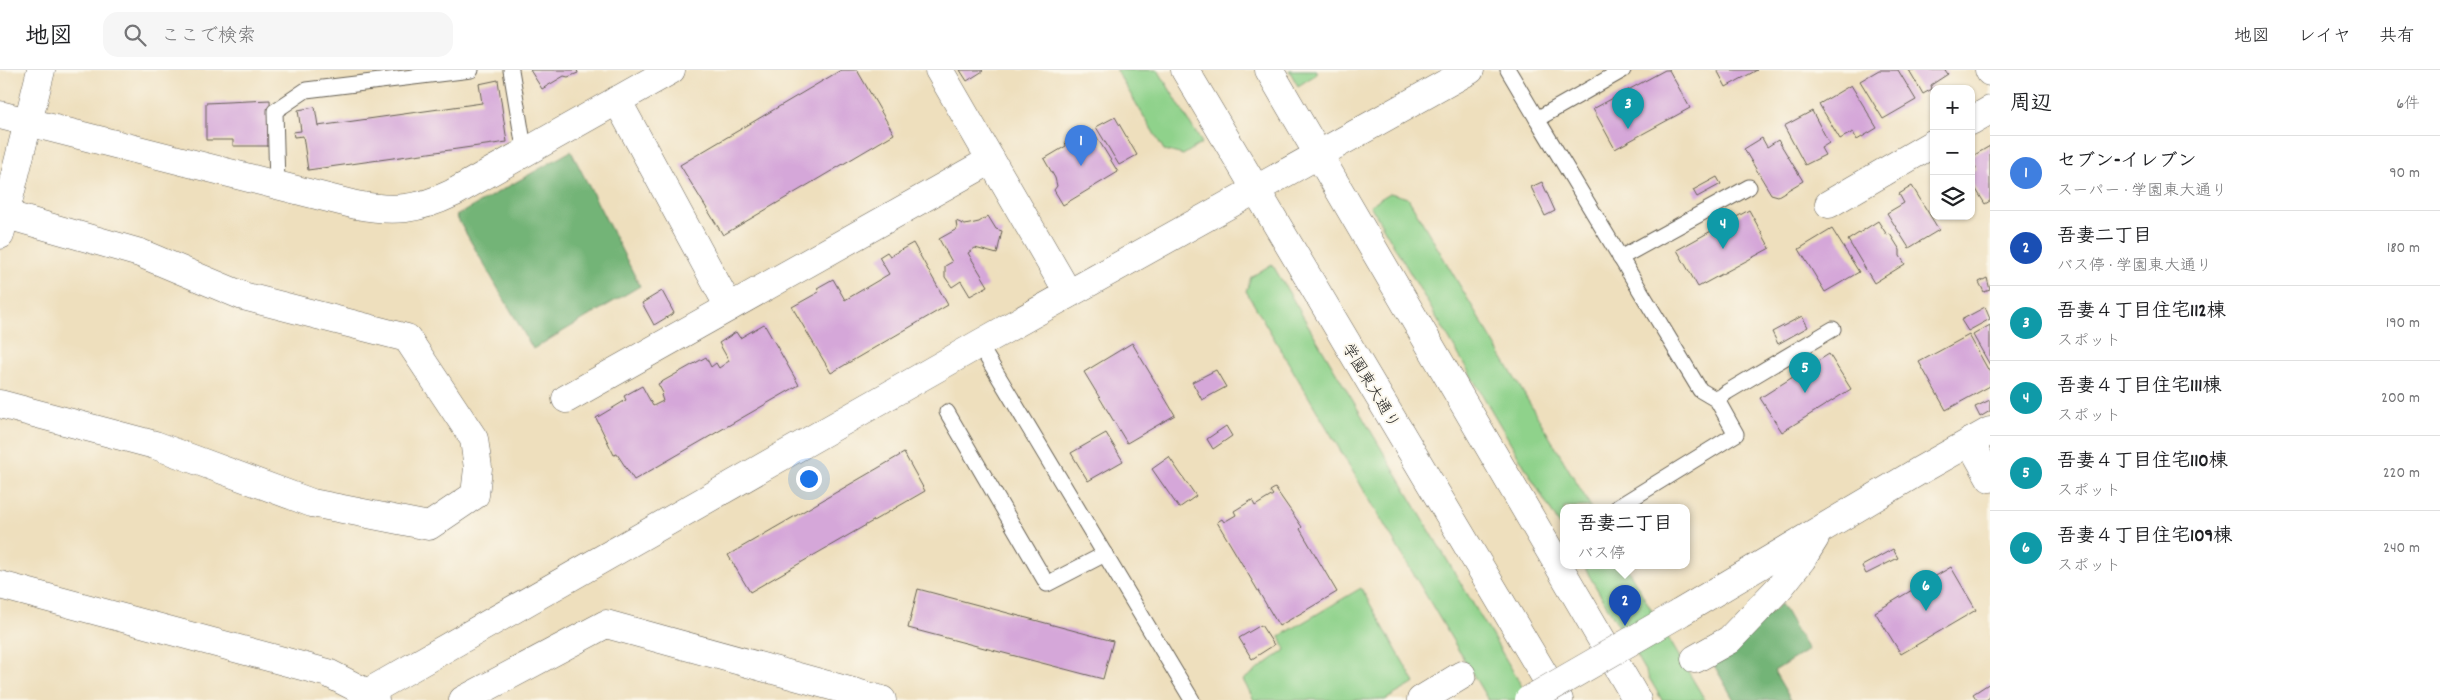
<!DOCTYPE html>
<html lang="ja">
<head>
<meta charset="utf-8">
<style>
	:root { --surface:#fff; --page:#f6f6f6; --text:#202124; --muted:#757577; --line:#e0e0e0; --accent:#c8321e }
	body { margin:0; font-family:Dekko,"Klee One",sans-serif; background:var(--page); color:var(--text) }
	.controls { position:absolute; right:15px; top:15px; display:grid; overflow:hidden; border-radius:10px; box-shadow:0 1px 4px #0004 }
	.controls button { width:45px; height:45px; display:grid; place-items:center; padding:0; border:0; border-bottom:1px solid var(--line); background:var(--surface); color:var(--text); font:25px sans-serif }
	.you { position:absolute; left:808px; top:408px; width:18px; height:18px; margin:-12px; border:4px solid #fff; border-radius:50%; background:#1a73e8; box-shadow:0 0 0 8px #1a73e833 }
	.badge { display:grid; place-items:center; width:32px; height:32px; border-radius:50%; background:var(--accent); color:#fff; font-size:16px; font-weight:700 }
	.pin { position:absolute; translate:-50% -41px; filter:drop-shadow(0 1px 2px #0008) }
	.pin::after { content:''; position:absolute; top:26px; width:18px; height:15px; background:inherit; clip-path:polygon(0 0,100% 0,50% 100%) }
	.popup { position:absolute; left:1560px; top:434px; width:130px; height:65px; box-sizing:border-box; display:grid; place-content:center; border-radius:10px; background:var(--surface); filter:drop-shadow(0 1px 4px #0005); font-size:16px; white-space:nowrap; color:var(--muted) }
	.popup b { font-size:19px; color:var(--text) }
	.popup::after { content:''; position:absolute; left:50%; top:100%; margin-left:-10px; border:10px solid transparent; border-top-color:var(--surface) }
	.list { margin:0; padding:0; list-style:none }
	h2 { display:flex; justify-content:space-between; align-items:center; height:65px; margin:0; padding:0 20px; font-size:21px }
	h2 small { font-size:16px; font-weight:400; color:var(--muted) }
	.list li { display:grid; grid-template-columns:32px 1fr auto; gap:15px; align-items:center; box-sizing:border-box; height:75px; padding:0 20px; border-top:1px solid var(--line) }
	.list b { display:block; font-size:19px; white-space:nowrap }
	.list p { margin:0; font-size:16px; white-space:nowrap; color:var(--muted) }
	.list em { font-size:16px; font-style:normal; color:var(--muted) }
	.icon { flex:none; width:28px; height:28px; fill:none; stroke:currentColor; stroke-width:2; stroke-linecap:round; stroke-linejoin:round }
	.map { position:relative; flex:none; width:1990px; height:630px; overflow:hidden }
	header { display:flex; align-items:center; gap:30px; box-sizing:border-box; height:70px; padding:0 25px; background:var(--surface); border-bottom:1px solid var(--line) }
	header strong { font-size:24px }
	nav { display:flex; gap:28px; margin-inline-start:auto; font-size:18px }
	.search { width:350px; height:45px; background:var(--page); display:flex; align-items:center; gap:12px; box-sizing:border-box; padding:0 18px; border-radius:15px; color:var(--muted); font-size:19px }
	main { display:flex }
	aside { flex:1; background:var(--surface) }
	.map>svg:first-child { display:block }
	.green { fill:#8fd28b; stroke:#567754 }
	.forest { fill:#73b477; stroke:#48684a }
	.building { fill:#d5a7d9 }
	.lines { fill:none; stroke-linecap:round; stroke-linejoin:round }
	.lane-casing { stroke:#666054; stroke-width:17 }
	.street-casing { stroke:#666054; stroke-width:29 }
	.secondary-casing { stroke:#666054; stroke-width:29 }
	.primary-casing { stroke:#666054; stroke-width:29 }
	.lane { stroke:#fff; stroke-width:15 }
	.street { stroke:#fff; stroke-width:28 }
	.secondary { stroke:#fff; stroke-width:28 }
	.primary { stroke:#fff; stroke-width:28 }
	.street-bridge-casing { stroke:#666054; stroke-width:29; stroke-linecap:butt }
	.street-bridge { stroke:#fff; stroke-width:28 }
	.labels { text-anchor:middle; stroke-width:4; stroke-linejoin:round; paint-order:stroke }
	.street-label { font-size:16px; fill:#1c1c1c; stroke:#fbf7ec }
</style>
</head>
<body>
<header>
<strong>地図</strong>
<div class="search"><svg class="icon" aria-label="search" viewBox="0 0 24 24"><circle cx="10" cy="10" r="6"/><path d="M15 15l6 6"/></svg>ここで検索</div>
<nav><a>地図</a><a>レイヤ</a><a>共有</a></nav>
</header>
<main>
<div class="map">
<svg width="1990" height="630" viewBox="0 0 1990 630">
	<rect width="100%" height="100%" fill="#fbf7ec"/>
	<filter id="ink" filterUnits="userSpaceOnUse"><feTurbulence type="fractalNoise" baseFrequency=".02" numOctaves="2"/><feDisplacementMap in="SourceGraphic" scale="10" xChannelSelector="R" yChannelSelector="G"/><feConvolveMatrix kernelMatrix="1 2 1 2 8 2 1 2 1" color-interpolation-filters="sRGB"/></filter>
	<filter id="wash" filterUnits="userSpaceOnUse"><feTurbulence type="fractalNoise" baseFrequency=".0096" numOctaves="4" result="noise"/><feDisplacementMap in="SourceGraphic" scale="20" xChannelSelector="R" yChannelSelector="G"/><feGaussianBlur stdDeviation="1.12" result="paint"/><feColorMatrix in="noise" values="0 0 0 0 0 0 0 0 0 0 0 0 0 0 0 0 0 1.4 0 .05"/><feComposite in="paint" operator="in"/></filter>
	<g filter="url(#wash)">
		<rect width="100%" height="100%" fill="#eedfbd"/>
		<g class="green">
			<path d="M1116 0H1158L1202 73 1183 85 1164 80Z"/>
			<path d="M1289 0H1317V4L1298 16Z"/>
			<path d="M1390 123 1408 128 1591 437H1564V463L1370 135Z"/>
			<path d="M1272 194 1530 630H1488L1246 221 1251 207Z"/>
			<path d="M1583 495H1625L1705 630H1662Z"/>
			<path d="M1361 518 1415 613 1385 630H1254L1243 610 1285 580 1280 566Z"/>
		</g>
		<g class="forest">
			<path d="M571 81 640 216 533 279 456 146Z"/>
			<path d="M1781 534 1808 580 1774 601 1791 630H1734L1711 590Z"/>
		</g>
		<g id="blocks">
			<g class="building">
				<path d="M530 0H577L578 3 568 7 564 6 542 19Z"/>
				<path d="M841 0H857L894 64 723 165 680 95Z"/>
				<path d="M960 0H982L983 1 967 11Z"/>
				<path d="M1665 0H1669L1690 38 1615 79 1593 39Z"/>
				<path d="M1717 0H1757L1726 17Z"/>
				<path d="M1879 0H1898L1916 30 1883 49 1860 11Z"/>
				<path d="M1909 0H1945L1948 4 1931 15 1932 19 1923 24Z"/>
				<path d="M498 10 507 72 308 100 303 66 294 67 293 62 301 61 298 40 315 37 318 56 482 33 479 14Z"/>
				<path d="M1851 15 1877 58 1857 70 1853 62 1840 69 1819 34Z"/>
				<path d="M270 30 272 76H233V70H206V33Z"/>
				<path d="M1812 41 1829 73 1821 78 1825 85 1805 95 1784 56Z"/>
				<path d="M1115 47 1137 85 1119 95 1096 57Z"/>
				<path d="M1093 61 1118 102 1063 135 1054 120 1057 116 1055 108 1044 89 1066 76 1065 71 1072 66 1076 71Z"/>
				<path d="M1762 68 1767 77 1778 70 1803 111 1778 126 1771 124 1744 79Z"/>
				<path d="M1990 76V131L1985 134 1971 111V102L1976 99 1971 87Z"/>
				<path d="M1717 107 1721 114 1697 127 1693 120Z"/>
				<path d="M1542 112 1555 141 1545 146 1531 117Z"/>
				<path d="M1912 116 1939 160 1909 178 1887 143 1904 133 1899 124Z"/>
				<path d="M1749 140 1770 178 1698 217 1677 180Z"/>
				<path d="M988 146 996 159 1002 161 997 184 975 178 968 183 988 216 970 226 961 211 952 217 945 207V196L952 192 939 169 957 159 956 151 965 155 979 152Z"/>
				<path d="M1878 151 1887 165 1890 164 1900 180V186L1905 194 1874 213 1848 170Z"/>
				<path d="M1832 159 1859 202 1825 222 1799 179Z"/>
				<path d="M913 173 948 235 831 303 792 237 819 222 817 218 833 209 845 230 889 204 879 187 887 182 890 186Z"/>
				<path d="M1987 208 1990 220 1984 222 1979 212Z"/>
				<path d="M662 221 674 243 654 255 642 233Z"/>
				<path d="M1985 237 1990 249 1968 261 1961 250Z"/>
				<path d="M1802 246 1808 257 1778 274 1772 262Z"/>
				<path d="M764 254 799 315 634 410 617 384 614 385 596 348 626 330 624 326 642 316 653 336 663 331 661 325 663 323 658 314 706 287 711 297 716 293 719 298 729 291 719 273 736 262 740 268Z"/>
				<path d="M1990 255V295L1973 265Z"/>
				<path d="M1969 265 1990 303V316L1946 340 1919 292Z"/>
				<path d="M1132 273 1175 345 1127 373 1084 302Z"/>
				<path d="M1829 284 1851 319 1782 362 1760 328Z"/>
				<path d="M1216 300 1226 317 1202 330 1192 312Z"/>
				<path d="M1990 330V341L1980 347 1975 337Z"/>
				<path d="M1226 356 1232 366 1213 379 1207 369Z"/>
				<path d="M1106 363 1123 391 1088 411 1071 383Z"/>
				<path d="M904 383 925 421 750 522 728 485Z"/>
				<path d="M1169 387 1196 426 1179 438 1152 399Z"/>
				<path d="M1275 418 1302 457 1300 459 1337 522 1279 556 1217 452 1222 449 1224 452 1236 445 1234 441 1252 430 1255 436 1273 425 1270 421Z"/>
				<path d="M1893 479 1898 488 1866 504 1862 496Z"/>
				<path d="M1951 497 1976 540 1901 584 1875 542Z"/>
				<path d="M918 519 1113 571 1103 609 908 558Z"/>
				<path d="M1261 555 1274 575 1252 589 1239 568Z"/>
				<path d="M1990 613V627L1986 630H1977L1973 624Z"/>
			</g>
		</g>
	</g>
	<g filter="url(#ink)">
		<use href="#blocks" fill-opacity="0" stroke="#666054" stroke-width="1"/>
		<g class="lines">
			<g class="lane-casing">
				<g id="lane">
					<path d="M511 0 525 84"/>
					<path d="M1508 0 1537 49 1623 0"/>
					<path d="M1537 49 1700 320 1717 330 1736 364 1618 437"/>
					<path d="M277 114 275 41 306 20 471 0"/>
					<path d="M1620 188 1749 117"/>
					<path d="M979 274 1192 630"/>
					<path d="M1717 330 1727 322 1833 259"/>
					<path d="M947 342 1047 514 1105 484"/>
				</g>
			</g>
			<g class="street-casing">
				<g id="street">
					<path d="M939 0 1068 223"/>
					<path d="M617 30 729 237"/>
					<path d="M0 45 356 135C394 142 418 140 453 123L671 0"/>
					<path d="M1971 51 1990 40"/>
					<path d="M1829 134 1934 73"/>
					<path d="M0 143 140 183 243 226 407 268 474 369 478 398 475 425 429 456 312 433 155 375 0 334"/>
					<path d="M566 329 991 90"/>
					<path d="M1970 372 1990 408"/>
					<path d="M1678 544 1919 401 1990 361"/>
					<path d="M1695 589 1729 570 1780 517 1802 489 1815 468"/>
					<path d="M463 630 606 554 882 630"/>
					<path d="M1421 630 1462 605"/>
				</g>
			</g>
			<g class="secondary-casing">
				<g id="secondary">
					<path d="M1989 0 1990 2"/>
					<path d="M0 165 41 0"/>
					<path d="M0 515 328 603 367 623 375 630"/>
					<path d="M367 623 979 274 1470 0"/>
				</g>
			</g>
			<g class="primary-casing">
				<g id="primary">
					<path d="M1185 0 1559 630"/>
					<path d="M1269 0 1637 630"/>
				</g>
			</g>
			<use href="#lane" class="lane"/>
			<use href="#street" class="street"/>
			<use href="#secondary" class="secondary"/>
			<use href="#primary" class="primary"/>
			<g class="street-bridge-casing">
				<path id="street-bridge" d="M1529 630 1678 544"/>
			</g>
			<use href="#street-bridge" class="street-bridge"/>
		</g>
	</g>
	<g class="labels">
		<g class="street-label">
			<text transform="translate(1372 315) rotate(59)" y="6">学園東大通り</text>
		</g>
	</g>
</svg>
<div class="controls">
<button>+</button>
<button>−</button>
<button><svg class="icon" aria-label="layers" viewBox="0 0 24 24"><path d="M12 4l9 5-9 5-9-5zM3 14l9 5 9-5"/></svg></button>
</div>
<div class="you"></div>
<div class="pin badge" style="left:1081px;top:96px;background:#3f7fe0">1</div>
<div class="pin badge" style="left:1625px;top:556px;background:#1a4fb4">2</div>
<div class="popup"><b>吾妻二丁目</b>バス停</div>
<div class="pin badge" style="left:1628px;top:59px;background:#0f9aa8">3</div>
<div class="pin badge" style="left:1723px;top:179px;background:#0f9aa8">4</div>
<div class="pin badge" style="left:1805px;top:323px;background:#0f9aa8">5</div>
<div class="pin badge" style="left:1926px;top:541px;background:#0f9aa8">6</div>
</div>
<aside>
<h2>周辺<small>6件</small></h2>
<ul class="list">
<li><span class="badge" style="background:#3f7fe0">1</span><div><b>セブン-イレブン</b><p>スーパー · 学園東大通り</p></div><em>90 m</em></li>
<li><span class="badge" style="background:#1a4fb4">2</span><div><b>吾妻二丁目</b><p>バス停 · 学園東大通り</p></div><em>180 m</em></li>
<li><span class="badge" style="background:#0f9aa8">3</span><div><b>吾妻４丁目住宅112棟</b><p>スポット</p></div><em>190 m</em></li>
<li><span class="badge" style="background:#0f9aa8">4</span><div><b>吾妻４丁目住宅111棟</b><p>スポット</p></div><em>200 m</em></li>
<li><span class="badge" style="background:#0f9aa8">5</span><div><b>吾妻４丁目住宅110棟</b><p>スポット</p></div><em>220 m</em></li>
<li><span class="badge" style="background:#0f9aa8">6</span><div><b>吾妻４丁目住宅109棟</b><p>スポット</p></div><em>240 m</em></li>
</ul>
</aside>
</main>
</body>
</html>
